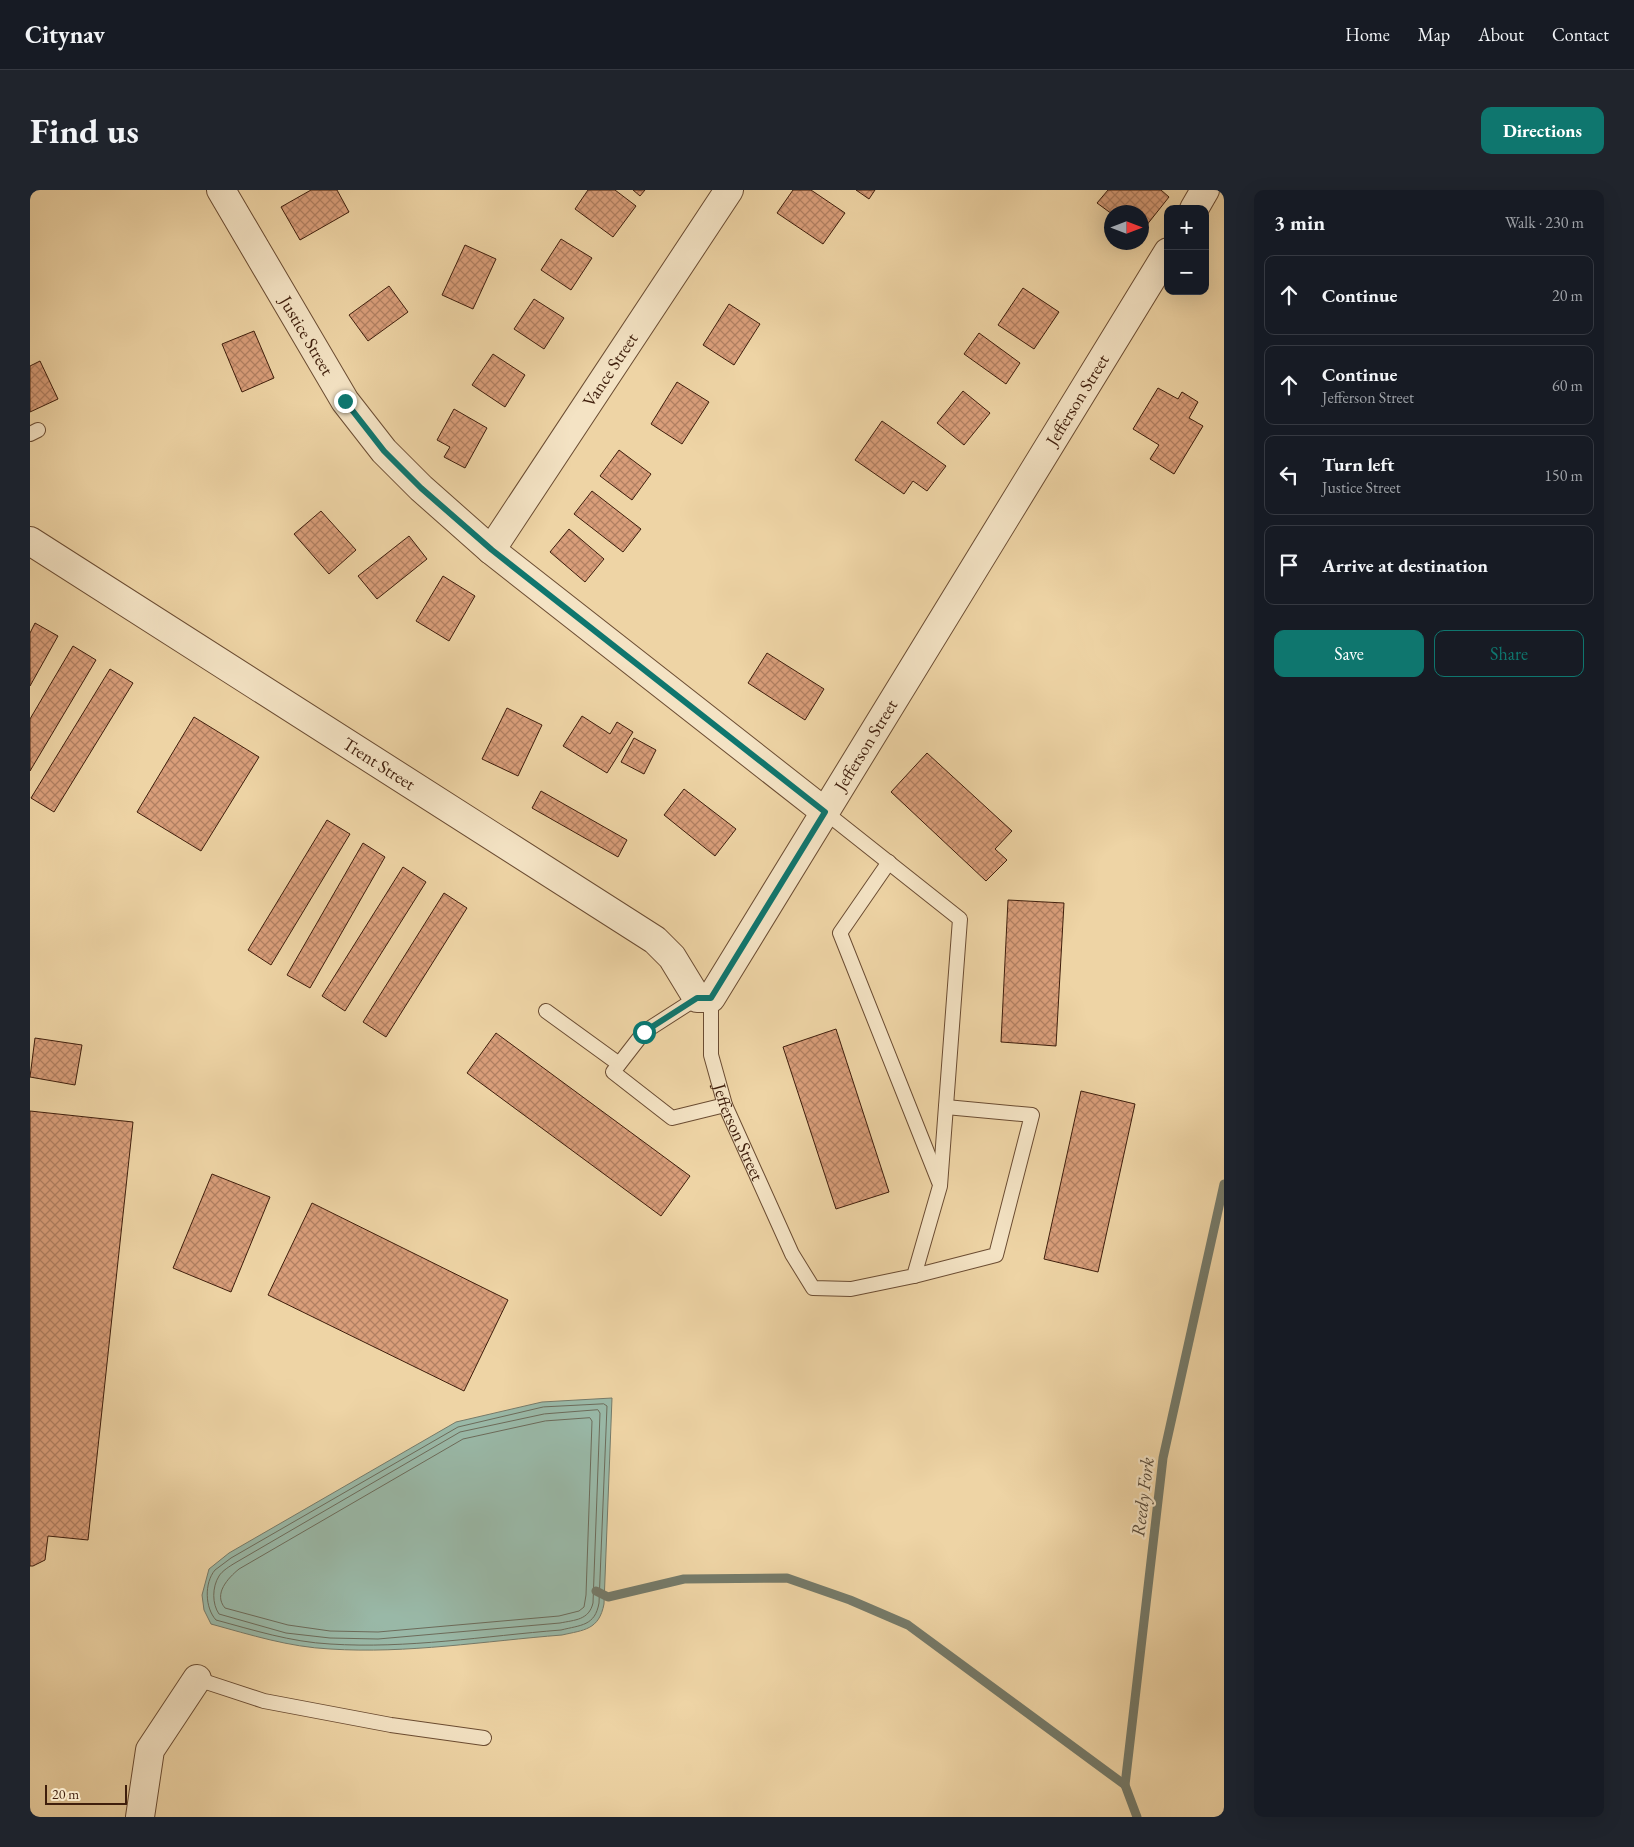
<!DOCTYPE html>
<html lang="en">
<head>
<meta charset="utf-8">
<style>
	:root { --surface:#171b24; --page:#20242c; --text:#f1f3f6; --muted:#9ea1a6; --line:#363941; --accent:#0f766e }
	body { margin:0; font-family:"EB Garamond",serif; background:var(--page); color:var(--text) }
	.controls { position:absolute; right:15px; top:15px; display:grid; overflow:hidden; border-radius:10px; box-shadow:0 5px 20px #0002 }
	.controls button { width:45px; height:45px; display:grid; place-items:center; padding:0; border:0; border-bottom:1px solid var(--line); background:var(--surface); color:var(--text); font:25px sans-serif }
	.compass { position:absolute; left:1074px; top:15px; width:45px; height:45px; border-radius:50%; background:var(--surface); box-shadow:0 5px 20px #0002; rotate:90deg }
	.scale { position:absolute; left:15px; bottom:12px; width:82px; box-sizing:border-box; padding-left:5px; border:2px solid #3f1e0c; border-top:0; font-size:14px; line-height:18px; white-space:nowrap; color:#3f1e0c; -webkit-text-stroke:4px #f4e3c4; paint-order:stroke }
	.stop { position:absolute; width:15px; height:15px; margin:-11px; border:4px solid #0f766e; border-radius:50%; background:#fff }
	.stop.end { background:#0f766e; border-color:#fff; box-shadow:0 1px 5px #0008 }
	.list { margin:0; padding:0; list-style:none }
	h2 { display:flex; justify-content:space-between; align-items:center; height:65px; margin:0; padding:0 20px; font-size:21px }
	h2 small { font-size:16px; font-weight:400; color:var(--muted) }
	.list li { display:grid; grid-template-columns:32px 1fr auto; gap:15px; align-items:center; box-sizing:border-box; height:80px; margin:0 10px 10px; padding:0 10px; border:1px solid var(--line); border-radius:10px }
	.list b { display:block; font-size:19px; white-space:nowrap }
	.list p { margin:0; font-size:16px; white-space:nowrap; color:var(--muted) }
	.list em { font-size:16px; font-style:normal; color:var(--muted) }
	.actions { display:flex; gap:10px; padding:15px 20px }
	.actions a { flex:1; padding:11px 0; border:1px solid var(--accent); border-radius:10px; text-align:center; font-size:18px; color:var(--accent) }
	.actions .main { background:var(--accent); color:#fff }
	.icon { flex:none; width:28px; height:28px; fill:none; stroke:currentColor; stroke-width:2; stroke-linecap:round; stroke-linejoin:round }
	.map { position:relative; flex:none; width:1194px; height:1627px; overflow:hidden; border-radius:10px }
	header { display:flex; align-items:center; gap:30px; box-sizing:border-box; height:70px; padding:0 25px; background:var(--surface); border-bottom:1px solid var(--line) }
	header strong { font-size:24px }
	nav { display:flex; gap:28px; margin-inline-start:auto; font-size:18px }
	.intro { display:flex; align-items:center; justify-content:space-between; box-sizing:border-box; height:120px; padding:0 30px }
	h1 { margin:0; font-size:35px }
	.button { padding:12px 22px; border-radius:10px; background:var(--accent); color:#fff; font-size:18px; font-weight:700 }
	main { display:flex; gap:30px; padding:0 30px }
	aside { flex:1; background:var(--surface); border-radius:10px; box-shadow:0 5px 20px #0002 }
	.map>svg:first-child { display:block }
	.water { fill:#99b8a7; stroke:#757a69 }
	.lines { fill:none; stroke-linecap:round; stroke-linejoin:round }
	.shore { stroke:#6c6b5a; stroke-width:1 }
	.stream { stroke:#757a69; stroke-width:9 }
	.building { fill:url(#building-cross-hatch); stroke:#3f1e0c }
	.service-casing { stroke:#6b4c32; stroke-width:16 }
	.minor-casing { stroke:#6b4c32; stroke-width:30 }
	.service { stroke:#f4e3c4; stroke-width:14 }
	.minor { stroke:#f4e3c4; stroke-width:28 }
	.route { stroke:#0f766e; stroke-width:6 }
	.labels { text-anchor:middle; stroke-width:4.5; stroke-linejoin:round; paint-order:stroke }
	.street-label { font-size:18px; fill:#3f1e0c; stroke:#f4e3c4 }
	.water-label { font-size:19px; font-style:italic; fill:#5a4c3a; stroke:#f4e3c4 }
</style>
</head>
<body>
<header>
<strong>Citynav</strong>
<nav><a>Home</a><a>Map</a><a>About</a><a>Contact</a></nav>
</header>
<div class="intro"><h1>Find us</h1><a class="button">Directions</a></div>
<main>
<div class="map">
<svg width="1194" height="1627" viewBox="0 0 1194 1627">
	<defs>
		<pattern id="building-cross-hatch" width="8" height="8" patternUnits="userSpaceOnUse" patternTransform="scale(1.25)"><rect width="8" height="8" fill="#d99e7a"/><path d="M0 0l8 8M0 8l8-8" fill="none" stroke="#b18062"/></pattern>
	</defs>
	<rect width="100%" height="100%" fill="#eed4a5"/>
	<filter id="stains"><feTurbulence type="fractalNoise" baseFrequency=".004" numOctaves="4"/><feColorMatrix values="0 0 0 0 .2 0 0 0 0 .09 0 0 0 0 .02 0 0 0 .5 -.17"/></filter>
	<radialGradient id="worn" r=".72"><stop offset=".6" stop-color="#630" stop-opacity="0"/><stop offset="1" stop-color="#630" stop-opacity=".3"/></radialGradient>
	<path class="water" d="M582 1208 574 1414C569 1440 554 1440 532 1445 455 1451 377 1464 300 1459 259 1457 221 1445 181 1434L174 1420 172 1405 179 1379 199 1363 426 1232 512 1212Z"/>
	<g class="lines">
		<g class="shore">
			<path d="M574 1214 577 1216 569 1413C565 1436 551 1435 531 1440 455 1446 377 1459 300 1454 261 1452 223 1440 186 1430 175 1418 174 1393 185 1380 190 1376 196 1372 201 1368L428 1237 513 1217Z"/>
			<path d="M568 1220 570 1223 563 1413C559 1430 545 1430 530 1433L348 1449 300 1448 256 1443 189 1424C182 1414 182 1397 189 1386 192 1381 200 1376 205 1373L430 1242 514 1224Z"/>
			<path d="M560 1228 562 1231 556 1405 554 1417 549 1421 529 1426 348 1442 300 1441 258 1435 195 1418C183 1404 198 1388 209 1379L433 1249 515 1231Z"/>
		</g>
		<g class="stream">
			<path d="M566 1401 578 1407 654 1389 757 1388 820 1410 878 1435 1095 1595"/>
			<path d="M1107 1627 1095 1595 1133 1268 1194 994"/>
		</g>
	</g>
	<g class="building">
		<path d="M281 0H307L319 22 270 50 251 17Z"/>
		<path d="M558 0H585L606 16 583 47 545 19Z"/>
		<path d="M603 0H615L610 6Z"/>
		<path d="M763 0H781L815 23 793 54 747 23Z"/>
		<path d="M826 0H845L839 9Z"/>
		<path d="M1078 0H1131L1139 7 1112 41V22L1082 24 1067 13Z"/>
		<path d="M531 49 562 68 541 100 511 80Z"/>
		<path d="M435 55 466 69 443 119 412 105Z"/>
		<path d="M359 96 378 122 338 151 319 125Z"/>
		<path d="M993 98 1029 122 1004 159 968 135Z"/>
		<path d="M504 109 534 128 514 159 484 139Z"/>
		<path d="M699 114 730 134 704 175 673 155Z"/>
		<path d="M224 141 244 188 212 202 192 154Z"/>
		<path d="M949 143 990 173 976 194 934 164Z"/>
		<path d="M463 164 495 185 475 217 442 195Z"/>
		<path d="M10 171 28 209 0 222V176Z"/>
		<path d="M647 192 679 212 652 254 621 234Z"/>
		<path d="M1128 198 1148 209 1152 202 1168 212 1159 228 1173 236 1144 284 1120 269 1129 255 1103 239Z"/>
		<path d="M933 201 960 223 934 255 907 233Z"/>
		<path d="M424 219 457 238 435 278 414 267 420 257 407 250Z"/>
		<path d="M852 231 916 276 897 301 883 291 874 304 825 270Z"/>
		<path d="M589 260 621 284 602 310 570 286Z"/>
		<path d="M562 301 611 339 593 362 544 324Z"/>
		<path d="M291 321 326 360 299 384 264 344Z"/>
		<path d="M539 339 574 369 555 392 520 362Z"/>
		<path d="M379 346 397 369 347 409 328 386Z"/>
		<path d="M413 386 445 406 419 451 386 431Z"/>
		<path d="M5 433 28 446 0 496V443Z"/>
		<path d="M43 456 66 470 0 581V529Z"/>
		<path d="M737 463 794 499 775 530 718 493Z"/>
		<path d="M80 479 103 493 24 622 1 608Z"/>
		<path d="M477 518 512 535 488 586 452 569Z"/>
		<path d="M552 526 580 544 587 532 603 542 577 583 533 556Z"/>
		<path d="M164 527 229 567 171 661 107 622Z"/>
		<path d="M604 548 626 560 614 584 591 572Z"/>
		<path d="M897 563 982 641 965 659 977 670 956 691 861 602Z"/>
		<path d="M654 599 706 639 685 666 634 625Z"/>
		<path d="M511 601 597 650 588 667 502 618Z"/>
		<path d="M297 630 320 644 241 775 218 760Z"/>
		<path d="M333 653 355 667 280 798 257 785Z"/>
		<path d="M373 677 396 692 315 821 292 806Z"/>
		<path d="M414 703 437 718 356 847 333 832Z"/>
		<path d="M978 710 1034 713 1026 856 971 852Z"/>
		<path d="M806 839 859 1002 806 1019 753 857Z"/>
		<path d="M466 843 660 986 631 1026 437 883Z"/>
		<path d="M5 848 52 855 45 895 0 887Z"/>
		<path d="M1051 901 1105 914 1068 1082 1014 1069Z"/>
		<path d="M0 921 103 932 58 1350 18 1346 15 1370 3 1376H0Z"/>
		<path d="M182 984 240 1007 201 1102 143 1078Z"/>
		<path d="M282 1013 478 1110 434 1201 238 1105Z"/>
	</g>
	<g class="lines">
		<g class="service-casing">
			<g id="service">
				<path d="M0 244 8 240"/>
				<path d="M859 672 810 743 909 992"/>
				<path d="M667 808 614 842 583 882 642 928 695 915"/>
				<path id="s1" d="M681 808V865L695 915 762 1064 783 1098 821 1099 884 1086 910 996 930 729 795 622"/>
				<path d="M516 821 589 874"/>
				<path d="M884 1086 966 1065 1002 925 916 917"/>
				<path d="M167 1489 234 1511 361 1535 454 1548"/>
			</g>
		</g>
		<g class="minor-casing">
			<g id="minor">
				<path id="s2" d="M191 0 315 211 354 261 391 298 461 360 795 622"/>
				<path d="M1164 19 1175 0"/>
				<path id="s3" d="M0 351 625 750 642 767 667 808H681L1138 62"/>
				<path id="s4" d="M461 360 699 0"/>
				<path d="M110 1627 120 1560 167 1489"/>
			</g>
		</g>
		<use href="#service" class="service"/>
		<use href="#minor" class="minor"/>
	</g>
	<g class="lines">
		<path class="route" d="M315 211 354 261 391 298 462 360 795 622 681 808H667L614 842"/>
	</g>
	<g class="labels">
		<g class="street-label">
			<text dy="6" stroke="none"><textPath href="#s2" startOffset="169">Justice Street</textPath></text>
			<text dy="6" stroke="none"><textPath href="#s4" startOffset="216">Vance Street</textPath></text>
			<text dy="6" stroke="none"><textPath href="#s3" startOffset="1529">Jefferson Street</textPath></text>
			<text dy="6" stroke="none"><textPath href="#s3" startOffset="1124">Jefferson Street</textPath></text>
			<text dy="6" stroke="none"><textPath href="#s3" startOffset="414">Trent Street</textPath></text>
			<text dy="6" stroke="none"><textPath href="#s1" startOffset="139">Jefferson Street</textPath></text>
		</g>
		<g class="water-label">
			<text transform="translate(1112 1307) rotate(-83)" y="7">Reedy Fork</text>
		</g>
	</g>
	<rect width="100%" height="100%" filter="url(#stains)"/>
	<rect width="100%" height="100%" fill="url(#worn)"/>
</svg>
<div class="controls">
<button>+</button>
<button>−</button>
</div>
<svg class="compass" viewBox="-18 -18 36 36"><path d="M0-13l5 13h-10z" fill="#e53935"/><path d="M0 13l5-13h-10z" fill="#9ea1a6"/></svg>
<div class="scale">20 m</div>
<div class="stop" style="left:614px;top:842px"></div>
<div class="stop end" style="left:315px;top:211px"></div>
</div>
<aside>
<h2>3 min<small>Walk · 230 m</small></h2>
<ul class="list">
<li><svg class="icon" aria-label="ahead" viewBox="0 0 24 24"><path d="M12 20V5M6 11l6-6 6 6"/></svg><div><b>Continue</b></div><em>20 m</em></li>
<li><svg class="icon" aria-label="ahead" viewBox="0 0 24 24"><path d="M12 20V5M6 11l6-6 6 6"/></svg><div><b>Continue</b><p>Jefferson Street</p></div><em>60 m</em></li>
<li><svg class="icon" aria-label="left" viewBox="0 0 24 24"><path d="M17 20v-9H6M10 6l-5 5 5 5"/></svg><div><b>Turn left</b><p>Justice Street</p></div><em>150 m</em></li>
<li><svg class="icon" aria-label="arrive" viewBox="0 0 24 24"><path d="M6 21V4h12l-3 4 3 4H6"/></svg><div><b>Arrive at destination</b></div></li>
</ul>
<div class="actions"><a class="main">Save</a><a>Share</a></div>
</aside>
</main>
</body>
</html>
